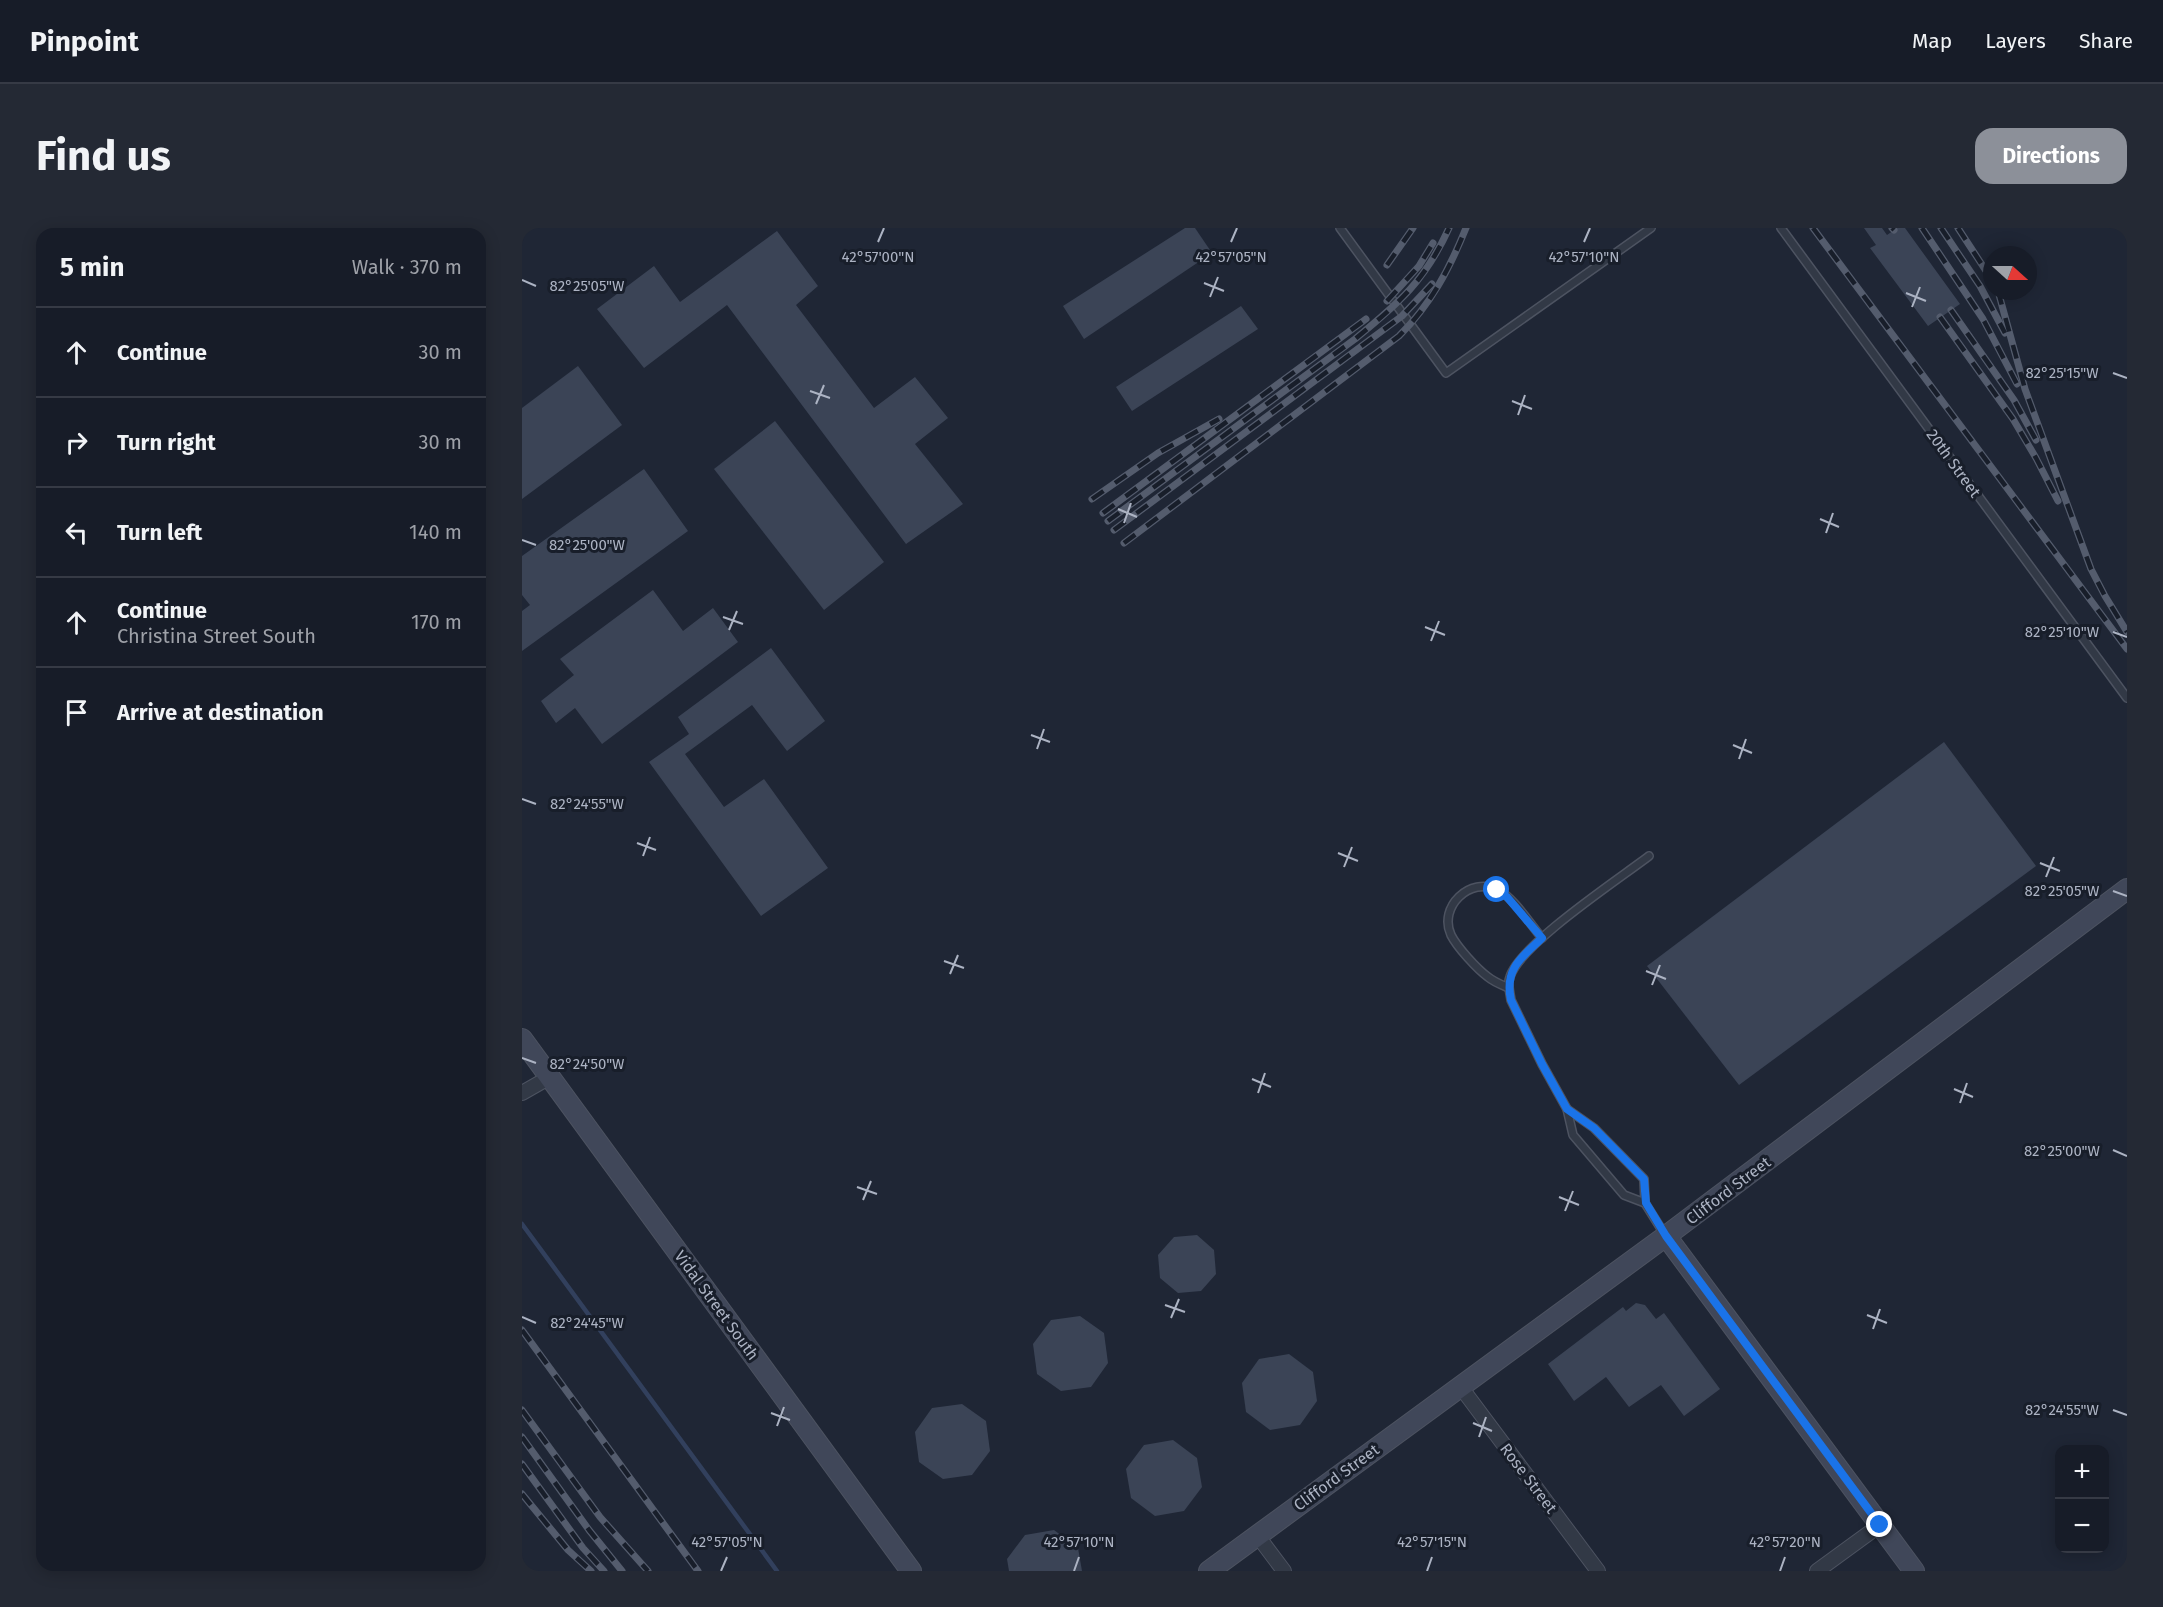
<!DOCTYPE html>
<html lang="en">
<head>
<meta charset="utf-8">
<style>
	:root { --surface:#171c28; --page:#242934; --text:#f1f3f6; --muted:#9ea1a8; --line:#363a45; --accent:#8c9099 }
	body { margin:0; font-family:"Fira Sans",sans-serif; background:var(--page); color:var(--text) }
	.controls { position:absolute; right:18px; bottom:18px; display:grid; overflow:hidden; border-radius:12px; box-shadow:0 3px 15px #0003 }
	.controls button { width:54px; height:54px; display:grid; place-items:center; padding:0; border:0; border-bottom:2px solid var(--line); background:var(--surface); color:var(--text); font:30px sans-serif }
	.compass { position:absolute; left:1461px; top:18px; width:54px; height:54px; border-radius:50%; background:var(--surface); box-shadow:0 3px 15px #0003; rotate:111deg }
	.stop { position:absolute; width:18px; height:18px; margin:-14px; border:4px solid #1a73e8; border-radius:50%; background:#fff }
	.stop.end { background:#1a73e8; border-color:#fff; box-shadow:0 2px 6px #0008 }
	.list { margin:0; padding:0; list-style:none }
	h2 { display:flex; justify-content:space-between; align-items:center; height:78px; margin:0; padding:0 24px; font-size:26px }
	h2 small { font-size:20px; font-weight:400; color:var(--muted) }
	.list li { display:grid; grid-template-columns:39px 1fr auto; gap:18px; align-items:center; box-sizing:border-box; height:90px; padding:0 24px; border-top:2px solid var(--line) }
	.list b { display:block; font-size:22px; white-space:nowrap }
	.list p { margin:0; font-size:20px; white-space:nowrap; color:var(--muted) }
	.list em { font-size:20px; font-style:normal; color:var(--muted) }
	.icon { flex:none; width:33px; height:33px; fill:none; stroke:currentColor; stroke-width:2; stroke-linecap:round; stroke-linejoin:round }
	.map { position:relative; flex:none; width:1605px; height:1343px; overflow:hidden; border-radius:18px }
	header { display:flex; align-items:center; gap:36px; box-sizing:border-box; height:84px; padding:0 30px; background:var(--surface); border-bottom:2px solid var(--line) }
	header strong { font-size:28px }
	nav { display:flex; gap:33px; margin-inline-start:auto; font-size:21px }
	.intro { display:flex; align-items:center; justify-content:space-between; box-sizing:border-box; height:144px; padding:0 36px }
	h1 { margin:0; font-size:42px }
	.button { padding:15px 27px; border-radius:18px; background:var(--accent); color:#fff; font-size:21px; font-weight:700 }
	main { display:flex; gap:36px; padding:0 36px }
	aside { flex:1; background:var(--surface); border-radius:18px; box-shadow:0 3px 15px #0003 }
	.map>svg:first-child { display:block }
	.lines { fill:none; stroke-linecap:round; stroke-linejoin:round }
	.stream { stroke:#32405d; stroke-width:4.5 }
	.building { fill:#3b4456 }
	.lane-casing { stroke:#4d5361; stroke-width:10 }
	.street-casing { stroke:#4d5361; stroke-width:16 }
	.secondary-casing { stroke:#4d5361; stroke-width:22 }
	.lane { stroke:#323946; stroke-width:7 }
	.street { stroke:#323946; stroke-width:14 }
	.secondary { stroke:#404759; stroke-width:20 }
	.rail-casing { stroke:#545c6d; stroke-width:7 }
	.rail { stroke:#181e2a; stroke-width:4.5; stroke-dasharray:14; stroke-linecap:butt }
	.route { stroke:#1a73e8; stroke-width:8 }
	.ticks { fill:none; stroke:#acb3c3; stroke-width:2 }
	.labels { text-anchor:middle; stroke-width:6; stroke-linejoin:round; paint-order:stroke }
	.street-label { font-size:16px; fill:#acb3c3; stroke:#181e2a }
	.ticks-label { font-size:15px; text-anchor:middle; fill:#acb3c3; stroke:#181e2a; stroke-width:6; stroke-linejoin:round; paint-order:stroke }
</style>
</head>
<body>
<header>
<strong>Pinpoint</strong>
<nav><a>Map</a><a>Layers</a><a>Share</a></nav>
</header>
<div class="intro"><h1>Find us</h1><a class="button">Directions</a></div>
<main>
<aside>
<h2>5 min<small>Walk · 370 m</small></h2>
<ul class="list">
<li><svg class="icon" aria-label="ahead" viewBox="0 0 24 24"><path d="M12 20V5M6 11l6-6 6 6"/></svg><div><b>Continue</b></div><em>30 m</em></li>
<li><svg class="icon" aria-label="right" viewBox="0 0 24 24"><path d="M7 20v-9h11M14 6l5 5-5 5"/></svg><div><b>Turn right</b></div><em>30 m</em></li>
<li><svg class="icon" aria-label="left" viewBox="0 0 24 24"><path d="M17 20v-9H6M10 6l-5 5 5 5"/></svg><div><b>Turn left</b></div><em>140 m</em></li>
<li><svg class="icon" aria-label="ahead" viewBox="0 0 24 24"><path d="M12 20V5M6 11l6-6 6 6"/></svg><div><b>Continue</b><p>Christina Street South</p></div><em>170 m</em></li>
<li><svg class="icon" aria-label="arrive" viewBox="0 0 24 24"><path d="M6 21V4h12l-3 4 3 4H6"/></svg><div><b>Arrive at destination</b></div></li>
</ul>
</aside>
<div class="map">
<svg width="1605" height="1343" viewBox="0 0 1605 1343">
	<rect width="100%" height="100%" fill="#1f2635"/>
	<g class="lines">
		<path class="stream" d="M0 996 255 1343"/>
	</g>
	<g class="building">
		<path d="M663 0H673L690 25 562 111 541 78Z"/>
		<path d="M1342 0H1360L1365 7 1375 0H1383L1438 76 1406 98 1348 20 1354 17Z"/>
		<path d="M255 3 296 58 274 77 352 180 393 149 426 190 393 216 441 276 384 316 205 77 122 140 75 81 132 38 158 74Z"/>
		<path d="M719 78 736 101 610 183 594 159Z"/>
		<path d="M56 138 100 197 0 271V180Z"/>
		<path d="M253 193 362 334 302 382 192 241Z"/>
		<path d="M122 241 166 303 0 423V383L8 377 0 367V328Z"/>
		<path d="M131 362 161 403 191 380 216 414 80 516 53 480 34 495 19 473 52 447 38 431Z"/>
		<path d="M249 420 303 493 265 523 230 477 163 526 202 579 242 551 306 640 239 688 127 534 167 506 156 489Z"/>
		<path d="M1422 514 1514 638 1217 857 1125 738Z"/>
		<path d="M675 1007 692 1022 694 1046 679 1063 656 1065 638 1050 636 1027 652 1009Z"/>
		<path d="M1114 1075 1123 1077 1134 1091 1142 1085 1198 1161 1162 1188 1139 1157 1107 1179 1084 1149 1052 1173 1026 1136 1101 1079 1104 1083Z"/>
		<path d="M558 1088 582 1105 586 1135 569 1159 539 1163 515 1146 511 1116 529 1092Z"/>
		<path d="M767 1126 791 1144 795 1173 778 1197 748 1202 724 1184 720 1155 737 1131Z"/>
		<path d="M440 1176 464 1193 468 1223 450 1247 421 1251 397 1234 393 1204 410 1180Z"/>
		<path d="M651 1212 675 1230 680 1259 662 1283 633 1288 609 1270 604 1241 622 1217Z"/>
		<path d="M532 1302 556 1320 560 1343H487L485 1331 503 1307Z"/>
	</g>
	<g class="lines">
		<g class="lane-casing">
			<g id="lane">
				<path d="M818 0 924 145 1129 0"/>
				<path d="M1259 0 1605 470"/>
				<path d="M987 760C980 757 972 754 966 749 955 741 935 719 929 707 916 679 948 648 976 662 992 670 1008 696 1020 710"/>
				<path d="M1045 881 1072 900 1122 951 1123 975 1143 1007"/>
				<path d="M1123 975 1102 967 1051 907 1045 881 1020 836 989 772C988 764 985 756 988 749 997 717 1097 651 1127 628"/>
			</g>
		</g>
		<g class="street-casing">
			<g id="street">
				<path d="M0 865 28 849"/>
				<path d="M938 1158 1076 1343"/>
				<path d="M735 1307 762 1343"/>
				<path d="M1295 1343 1358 1297"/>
			</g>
		</g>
		<g class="secondary-casing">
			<g id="secondary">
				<path d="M0 811 389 1343"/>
				<path d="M1144 1008 1392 1343"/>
				<path d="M687 1343 1144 1008 1605 661"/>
			</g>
		</g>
		<use href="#lane" class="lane"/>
		<use href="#street" class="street"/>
		<use href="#secondary" class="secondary"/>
		<g class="rail-casing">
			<g id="rail">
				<path d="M1291 0 1605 421"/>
				<path d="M1370 0 1372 2"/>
				<path d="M1400 0 1461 91 1495 156"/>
				<path d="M1419 0 1458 58 1483 105"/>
				<path d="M1436 0 1470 52"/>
				<path d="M865 37 891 0"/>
				<path d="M1476 63 1503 161 1569 341 1583 368 1605 404"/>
				<path d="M865 73 897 38 911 15"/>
				<path d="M1429 82 1492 172 1514 212"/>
				<path d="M1418 89 1491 191 1514 230 1536 273"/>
				<path d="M570 271 636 225 697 191"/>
				<path d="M581 285 844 91"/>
				<path d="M586 293 833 111C877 75 903 53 927 0"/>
				<path d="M592 302 880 88 910 56"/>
				<path d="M602 315 877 108C909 76 927 42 944 0"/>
				<path d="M0 1102 176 1343"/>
				<path d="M0 1182 78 1289 126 1343"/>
				<path d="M0 1209 67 1302 100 1343"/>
				<path d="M0 1236 61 1320 82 1343"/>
				<path d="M0 1266 46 1322 69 1343"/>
			</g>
		</g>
		<use href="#rail" class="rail"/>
	</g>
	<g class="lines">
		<path class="route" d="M975 662 985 669 1020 710C1000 729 982 741 989 772L1020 836 1045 881 1072 900 1122 951 1124 975 1144 1008 1358 1297"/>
	</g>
	<path class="ticks" d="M356 14 362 0M709 14 715 0M1062 14 1068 0M0 52 14 58M682 55 702 63M1384 65 1404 73M688 69 696 49M1390 79 1398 59M1591 145 1605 150M288 163 308 170M990 173 1010 181M294 176 302 157M996 187 1003 167M596 281 615 289M1298 291 1317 299M602 295 609 275M1304 305 1311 285M0 312 14 317M201 389 221 396M903 399 923 407M207 402 215 383M1591 404 1605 409M909 413 917 393M509 507 528 514M1211 517 1230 525M515 521 522 501M1217 531 1224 511M0 571 14 576M115 615 134 622M816 625 836 633M121 628 128 609M1518 635 1538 643M822 639 830 619M1524 649 1532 629M1591 663 1605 668M422 733 442 740M1124 743 1144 751M428 746 436 727M1130 757 1138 737M0 830 14 835M730 851 749 859M1432 861 1451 869M736 865 743 845M1438 875 1445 855M1591 922 1605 928M335 959 355 966M1037 969 1057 977M341 972 349 953M1043 983 1051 963M643 1077 663 1084M1345 1087 1365 1095M0 1089 14 1095M649 1090 657 1071M1351 1101 1358 1081M1591 1182 1605 1187M249 1185 268 1192M951 1195 970 1203M255 1198 262 1179M957 1209 964 1189M199 1343 205 1329M552 1343 557 1329M905 1343 910 1329M1258 1343 1263 1329"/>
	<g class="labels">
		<g class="street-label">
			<text transform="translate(1432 235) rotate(54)" y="6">20th Street</text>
			<text transform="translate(1206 962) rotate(-37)" y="6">Clifford Street</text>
			<text transform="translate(195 1077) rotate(54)" y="6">Vidal Street South</text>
			<text transform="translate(814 1249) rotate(-36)" y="6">Clifford Street</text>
			<text transform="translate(1007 1250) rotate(53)" y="6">Rose Street</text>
		</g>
	</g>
	<g class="ticks-label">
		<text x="356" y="34">42°57'00"N</text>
		<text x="709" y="34">42°57'05"N</text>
		<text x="1062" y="34">42°57'10"N</text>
		<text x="65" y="63">82°25'05"W</text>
		<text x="1540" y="150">82°25'15"W</text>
		<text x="65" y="322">82°25'00"W</text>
		<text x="1540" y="409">82°25'10"W</text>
		<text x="65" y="581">82°24'55"W</text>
		<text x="1540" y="668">82°25'05"W</text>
		<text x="65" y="841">82°24'50"W</text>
		<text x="1540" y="928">82°25'00"W</text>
		<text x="65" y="1100">82°24'45"W</text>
		<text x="1540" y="1187">82°24'55"W</text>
		<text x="205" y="1319">42°57'05"N</text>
		<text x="557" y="1319">42°57'10"N</text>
		<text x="910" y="1319">42°57'15"N</text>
		<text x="1263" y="1319">42°57'20"N</text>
	</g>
</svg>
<div class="controls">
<button>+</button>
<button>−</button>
</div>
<svg class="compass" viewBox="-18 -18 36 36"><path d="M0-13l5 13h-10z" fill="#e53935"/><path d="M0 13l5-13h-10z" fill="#9ea1a8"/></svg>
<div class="stop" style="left:975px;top:662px"></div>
<div class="stop end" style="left:1358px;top:1297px"></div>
</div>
</main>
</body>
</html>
